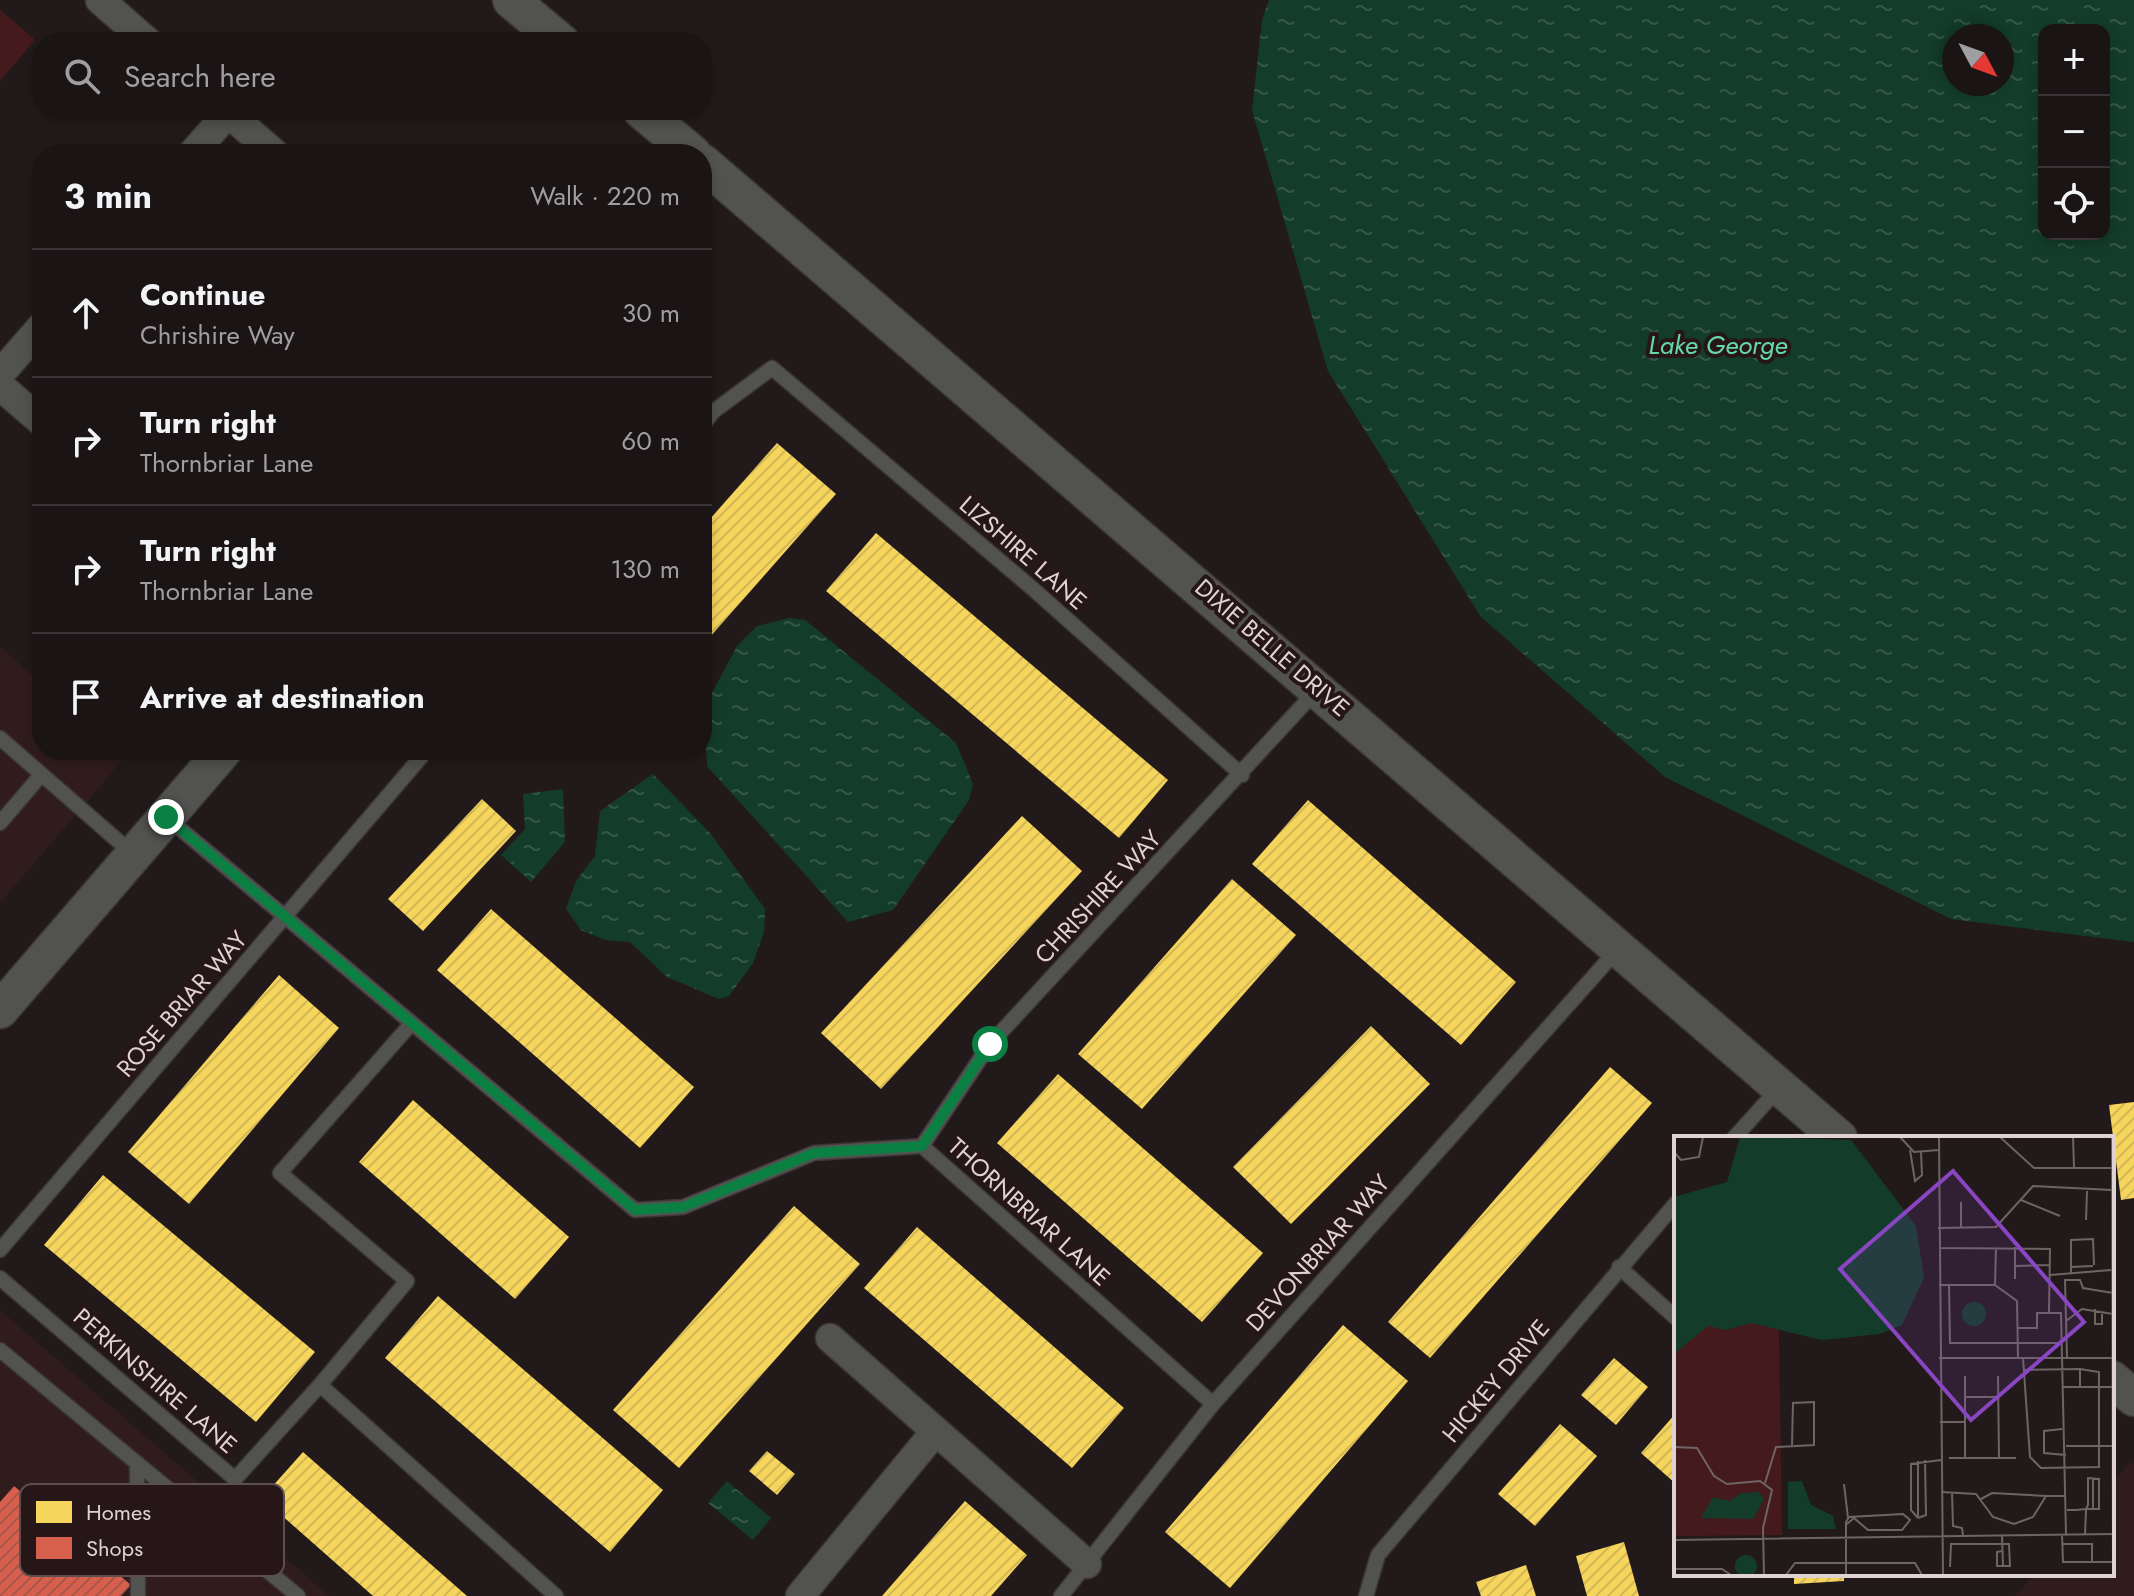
<!DOCTYPE html>
<html lang="en">
<head>
<meta charset="utf-8">
<style>
	:root { --surface:#1a1414; --page:#231d1d; --text:#f1f3f6; --muted:#9f9ea0; --line:#383334 }
	body { margin:0; font-family:Jost,sans-serif; background:var(--page); color:var(--text) }
	.controls { position:absolute; right:24px; top:24px; display:grid; overflow:hidden; border-radius:16px; box-shadow:0 4px 12px #0003 }
	.controls button { width:72px; height:72px; display:grid; place-items:center; padding:0; border:0; border-bottom:2px solid var(--line); background:var(--surface); color:var(--text); font:40px sans-serif }
	.compass { position:absolute; left:1942px; top:24px; width:72px; height:72px; border-radius:50%; background:var(--surface); box-shadow:0 4px 12px #0003; rotate:131deg }
	.stop { position:absolute; width:24px; height:24px; margin:-18px; border:6px solid #0b8043; border-radius:50%; background:#fff }
	.stop.end { background:#0b8043; border-color:#fff; box-shadow:0 2px 8px #0008 }
	.list { margin:0; padding:0; list-style:none }
	h2 { display:flex; justify-content:space-between; align-items:center; height:104px; margin:0; padding:0 32px; font-size:34px }
	h2 small { font-size:26px; font-weight:400; color:var(--muted) }
	.list li { display:grid; grid-template-columns:52px 1fr auto; gap:24px; align-items:center; box-sizing:border-box; height:128px; padding:0 32px; border-top:2px solid var(--line) }
	.list b { display:block; font-size:30px; white-space:nowrap }
	.list p { margin:0; font-size:26px; white-space:nowrap; color:var(--muted) }
	.list em { font-size:26px; font-style:normal; color:var(--muted) }
	.icon { flex:none; width:44px; height:44px; fill:none; stroke:currentColor; stroke-width:2; stroke-linecap:round; stroke-linejoin:round }
	.map { position:relative; flex:none; width:2134px; height:1596px; overflow:hidden }
	.search { position:absolute; background:var(--surface); box-shadow:0 4px 12px #0003; left:32px; top:32px; width:680px; height:88px; display:flex; align-items:center; gap:20px; box-sizing:border-box; padding:0 28px; border-radius:32px; color:var(--muted); font-size:30px }
	.panel { position:absolute; background:var(--surface); box-shadow:0 4px 12px #0003; left:32px; top:144px; width:680px; height:616px; border-radius:32px }
	.map>svg:first-child { display:block }
	.built { fill:#311c1d }
	.pitch { fill:#451a1d }
	.water { fill:url(#water-ripples); fill-rule:evenodd }
	.homes { fill:url(#homes-hatch) }
	.shops { fill:url(#shops-hatch) }
	.lines { fill:none; stroke-linecap:round; stroke-linejoin:round }
	.service-casing { stroke:#3b3535; stroke-width:17 }
	.minor-casing { stroke:#3b3535; stroke-width:31 }
	.tertiary-casing { stroke:#3b3535; stroke-width:39 }
	.service { stroke:#525251; stroke-width:14 }
	.minor { stroke:#525251; stroke-width:28 }
	.tertiary { stroke:#525251; stroke-width:36 }
	.route { stroke:#0b8043; stroke-width:10 }
	.labels { text-anchor:middle; stroke-width:8; stroke-linejoin:round; paint-order:stroke }
	.street-label { font-size:24px; fill:#ded2d2; stroke:#261617 }
	.water-label { font-size:26px; font-style:italic; fill:#64d9a6; stroke:#261617 }
	.inset-road { fill:none; stroke:#6d6464; stroke-width:2 }
	.view { fill:#8a45c2; fill-opacity:0.15; stroke:#8a45c2; stroke-width:4 }
	.inset-edge { fill:none; stroke:#ded2d2; stroke-width:4 }
	.key { fill:#261617; stroke:#5d4e4f; stroke-width:2 }
	.key-label { font-size:22px; fill:#ded2d2 }
</style>
</head>
<body>
<div class="map">
<svg width="2134" height="1596" viewBox="0 0 2134 1596">
	<defs>
		<pattern id="water-ripples" width="26" height="14" patternUnits="userSpaceOnUse" patternTransform="scale(2)"><rect width="26" height="14" fill="#133c2b"/><path d="M2 4q2-2 4 0t4 0M15 11q2-2 4 0t4 0" fill="none" stroke="#355749"/></pattern>
		<pattern id="homes-hatch" width="6" height="6" patternUnits="userSpaceOnUse" patternTransform="scale(2)"><rect width="6" height="6" fill="#f6d55c"/><path d="M-1 1l2-2M0 6l6-6M5 7l2-2" fill="none" stroke="#d2b756"/></pattern>
		<pattern id="shops-hatch" width="6" height="6" patternUnits="userSpaceOnUse" patternTransform="scale(2)"><rect width="6" height="6" fill="#d6604d"/><path d="M-1 1l2-2M0 6l6-6M5 7l2-2" fill="none" stroke="#aa5649"/></pattern>
	</defs>
	<rect width="100%" height="100%" fill="#221a1a"/>
	<g class="built">
		<path d="M0 647 42 684V750H118L125 757 0 903Z"/>
		<path d="M0 1310 329 1596H0Z"/>
		<path d="M2131 1461 2134 1464V1596H2015L2034 1574H2112V1483Z"/>
	</g>
	<path class="pitch" d="M0 10 35 40 0 81Z"/>
	<g class="water">
		<path d="M1269 0H2134V942L1951 919 1665 777 1481 617 1328 371 1252 110 1262 20ZM2104 30V234H2044V30ZM1954 36H2002V84H1954Z"/>
		<path d="M790 618 805 620 956 743 973 784 969 800 893 910 848 922 707 766 704 708 737 646 757 626Z"/>
		<path d="M653 774 710 833 765 909 764 932 753 963 729 996 719 999 667 977 630 942 605 940 581 930 566 909 576 881 595 856 600 811Z"/>
		<path d="M563 789 565 842 531 882 501 855 525 829 523 794Z"/>
		<path d="M727 1481 771 1518 753 1540 708 1503Z"/>
	</g>
	<g class="homes">
		<path d="M777 443 836 494 702 646V528Z"/>
		<path d="M876 533 1168 780 1119 838 826 591Z"/>
		<path d="M482 799 516 831 423 931 388 899Z"/>
		<path d="M1308 800 1516 982 1461 1045 1252 864Z"/>
		<path d="M1022 816 1082 871 881 1089 821 1033Z"/>
		<path d="M1232 879 1296 935 1142 1109 1078 1054Z"/>
		<path d="M491 909 694 1087 640 1148 437 970Z"/>
		<path d="M279 975 339 1028 189 1204 128 1152Z"/>
		<path d="M1371 1026 1430 1084 1291 1224 1233 1167Z"/>
		<path d="M1610 1067 1652 1103 1430 1358 1388 1322Z"/>
		<path d="M1058 1074 1263 1253 1202 1322 997 1143Z"/>
		<path d="M413 1100 569 1237 515 1299 359 1162Z"/>
		<path d="M2134 1102V1198L2121 1200 2109 1105Z"/>
		<path d="M103 1175 315 1352 256 1422 44 1245Z"/>
		<path d="M794 1206 860 1264 679 1468 613 1410Z"/>
		<path d="M917 1227 1124 1408 1072 1468 864 1288Z"/>
		<path d="M438 1296 663 1490 610 1552 385 1358Z"/>
		<path d="M1343 1325 1408 1381 1230 1588 1165 1532Z"/>
		<path d="M1614 1358 1648 1387 1616 1425 1581 1395Z"/>
		<path d="M1676 1413V1484L1641 1453Z"/>
		<path d="M1560 1424 1597 1456 1535 1526 1498 1494Z"/>
		<path d="M767 1451 795 1474 777 1495 749 1471Z"/>
		<path d="M303 1452 467 1596H373L262 1498Z"/>
		<path d="M965 1501 1027 1555 991 1596H882Z"/>
		<path d="M1624 1542 1639 1596H1587L1576 1556Z"/>
		<path d="M1526 1565 1536 1596H1481L1476 1582Z"/>
		<path d="M1794 1574H1844V1581L1794 1584Z"/>
	</g>
	<path class="shops" d="M14 1486 131 1585 121 1596H0V1502Z"/>
	<g class="lines">
		<g class="service-casing">
			<g id="service">
				<path d="M702 426 714 411 772 368 1032 588 1242 775"/>
				<path d="M0 738 133 854"/>
				<path d="M166 817 635 1210 683 1207 814 1153 922 1146 1213 1404"/>
				<path d="M0 823 41 775"/>
				<path d="M1734 1138 1779 1088"/>
				<path d="M922 1146 990 1044 1316 691"/>
				<path d="M0 1250 427 750"/>
				<path d="M1619 1267 1676 1318"/>
				<path d="M0 1278 235 1479 320 1385 556 1596"/>
				<path d="M0 1350 298 1596"/>
				<path d="M320 1385 407 1281 280 1173 411 1024"/>
				<path d="M137 1464 138 1596"/>
				<path d="M1061 1596 1213 1404 1618 949"/>
				<path d="M1366 1596 1378 1555 1676 1203"/>
			</g>
		</g>
		<g class="minor-casing">
			<g id="minor">
				<path d="M100 0 148 42"/>
				<path d="M225 110 275 154"/>
				<path d="M192 154 228 113"/>
				<path d="M0 374 42 326"/>
				<path d="M0 386 42 422"/>
				<path d="M830 1338 1087 1564"/>
				<path d="M800 1596 934 1433"/>
			</g>
		</g>
		<g class="tertiary-casing">
			<g id="tertiary">
				<path d="M511 0 561 42"/>
				<path d="M641 110 693 154"/>
				<path d="M702 162 1839 1138"/>
				<path d="M0 1010 224 750"/>
				<path d="M2112 1379 2134 1398"/>
			</g>
		</g>
		<use href="#service" class="service"/>
		<use href="#minor" class="minor"/>
		<use href="#tertiary" class="tertiary"/>
	</g>
	<g class="lines">
		<path class="route" d="M166 817 635 1210 683 1207 814 1153 922 1146 990 1044"/>
	</g>
	<g class="labels">
		<g class="street-label">
			<text transform="translate(1023 553) rotate(41)" y="8">LIZSHIRE LANE</text>
			<text transform="translate(1272 648) rotate(41)" y="8">DIXIE BELLE DRIVE</text>
			<text transform="translate(1098 897) rotate(-47)" y="8">CHRISHIRE WAY</text>
			<text transform="translate(182 1004) rotate(-49)" y="8">ROSE BRIAR WAY</text>
			<text transform="translate(1029 1212) rotate(42)" y="8">THORNBRIAR LANE</text>
			<text transform="translate(1318 1253) rotate(-48)" y="8">DEVONBRIAR WAY</text>
			<text transform="translate(155 1381) rotate(41)" y="8">PERKINSHIRE LANE</text>
			<text transform="translate(1496 1381) rotate(-50)" y="8">HICKEY DRIVE</text>
		</g>
		<g class="water-label">
			<text x="1718" y="354">Lake George</text>
		</g>
	</g>
	<g transform="translate(1674 1136)">
		<rect width="440" height="440" fill="#221a1a"/>
		<path d="M104 135 108 399 0 400V136Z" fill="#451a1d"/>
		<path d="M66 1 177 4 242 90 250 142 228 189 206 198 148 204 77 187 52 194 34 190 0 218V61L53 46ZM288 178a12 12 0 1 1 24 0a12 12 0 1 1-24 0ZM128 345 137 369 159 380 162 393H114V346ZM85 356 90 363 79 383 27 382 39 361 56 365 67 357ZM61 430a11 11 0 1 1 22 0a11 11 0 1 1-22 0Z" fill="#133c2b"/>
		<path class="inset-road" d="M226 1 240 16 265 14M265 1 269 439M326 1 360 32H438M399 1 400 31M438 1 439 439M236 14 241 45 248 39 247 16M0 16 7 24 25 21 29 1M347 64 386 80M412 84 413 55M264 92 322 91 359 50 438 54M287 92V66M265 112 376 113 375 177H387L392 398M322 112 321 149 343 165 344 222M341 130 376 129M397 131V104L419 103 420 129M376 139 437 134M397 139V131L419 130M341 143V111M265 149H321M275 149 276 207H387M421 173V188H428V178M392 185 408 173 439 178M344 192H363V177H375M265 222H439M349 222 356 321 367 332 425 331V236L406 233M393 222 391 144H406L409 152 439 157M349 234 406 233V251M324 240 325 322M389 251H439M291 261H324M266 286H291M388 293 370 295V317L392 319M392 310H439M0 311 23 312 40 340 53 348 86 345 98 354 89 392 90 439M275 322H342M291 322V240M244 325V382M419 343V372M91 347 102 311 140 309V266L119 267 118 309M170 348 174 382M267 356 302 358 319 381 340 388 359 381 372 360H392M278 356 279 390 288 392 289 399M307 363 318 357 372 360M393 374H402L412 373H425V343L414 342V369L412 373V375L411 398M244 382 237 374V328L267 324M244 382 252 379 251 324M388 398 389 426H439M328 399 329 430M0 404 440 398M389 408H418V426M276 431 277 408H335L336 430H323V416L328 415M0 433H48L57 439M112 439 121 427H241L248 439M172 439V386L175 381 229 378 236 384 228 394H194L180 382 173 388"/>
		<path class="view" d="M279 35 410 186 297 284 166 133Z"/>
		<rect width="440" height="440" class="inset-edge"/>
	</g>
	<rect x="20" y="1484" width="264" height="92" rx="12" class="key"/>
	<rect x="36" y="1501" width="36" height="22" fill="#f6d55c"/>
	<rect x="36" y="1537" width="36" height="22" fill="#d6604d"/>
	<g class="key-label">
		<text x="86" y="1520">Homes</text>
		<text x="86" y="1556">Shops</text>
	</g>
</svg>
<div class="controls">
<button>+</button>
<button>−</button>
<button><svg class="icon" aria-label="locate" viewBox="0 0 24 24"><circle cx="12" cy="12" r="6"/><path d="M12 2v4M12 18v4M2 12h4M18 12h4"/></svg></button>
</div>
<svg class="compass" viewBox="-18 -18 36 36"><path d="M0-13l5 13h-10z" fill="#e53935"/><path d="M0 13l5-13h-10z" fill="#9f9ea0"/></svg>
<div class="stop" style="left:990px;top:1044px"></div>
<div class="stop end" style="left:166px;top:817px"></div>
<div class="search"><svg class="icon" aria-label="search" viewBox="0 0 24 24"><circle cx="10" cy="10" r="6"/><path d="M15 15l6 6"/></svg>Search here</div>
<section class="panel">
<h2>3 min<small>Walk · 220 m</small></h2>
<ul class="list">
<li><svg class="icon" aria-label="ahead" viewBox="0 0 24 24"><path d="M12 20V5M6 11l6-6 6 6"/></svg><div><b>Continue</b><p>Chrishire Way</p></div><em>30 m</em></li>
<li><svg class="icon" aria-label="right" viewBox="0 0 24 24"><path d="M7 20v-9h11M14 6l5 5-5 5"/></svg><div><b>Turn right</b><p>Thornbriar Lane</p></div><em>60 m</em></li>
<li><svg class="icon" aria-label="right" viewBox="0 0 24 24"><path d="M7 20v-9h11M14 6l5 5-5 5"/></svg><div><b>Turn right</b><p>Thornbriar Lane</p></div><em>130 m</em></li>
<li><svg class="icon" aria-label="arrive" viewBox="0 0 24 24"><path d="M6 21V4h12l-3 4 3 4H6"/></svg><div><b>Arrive at destination</b></div></li>
</ul>
</section>
</div>
</body>
</html>
